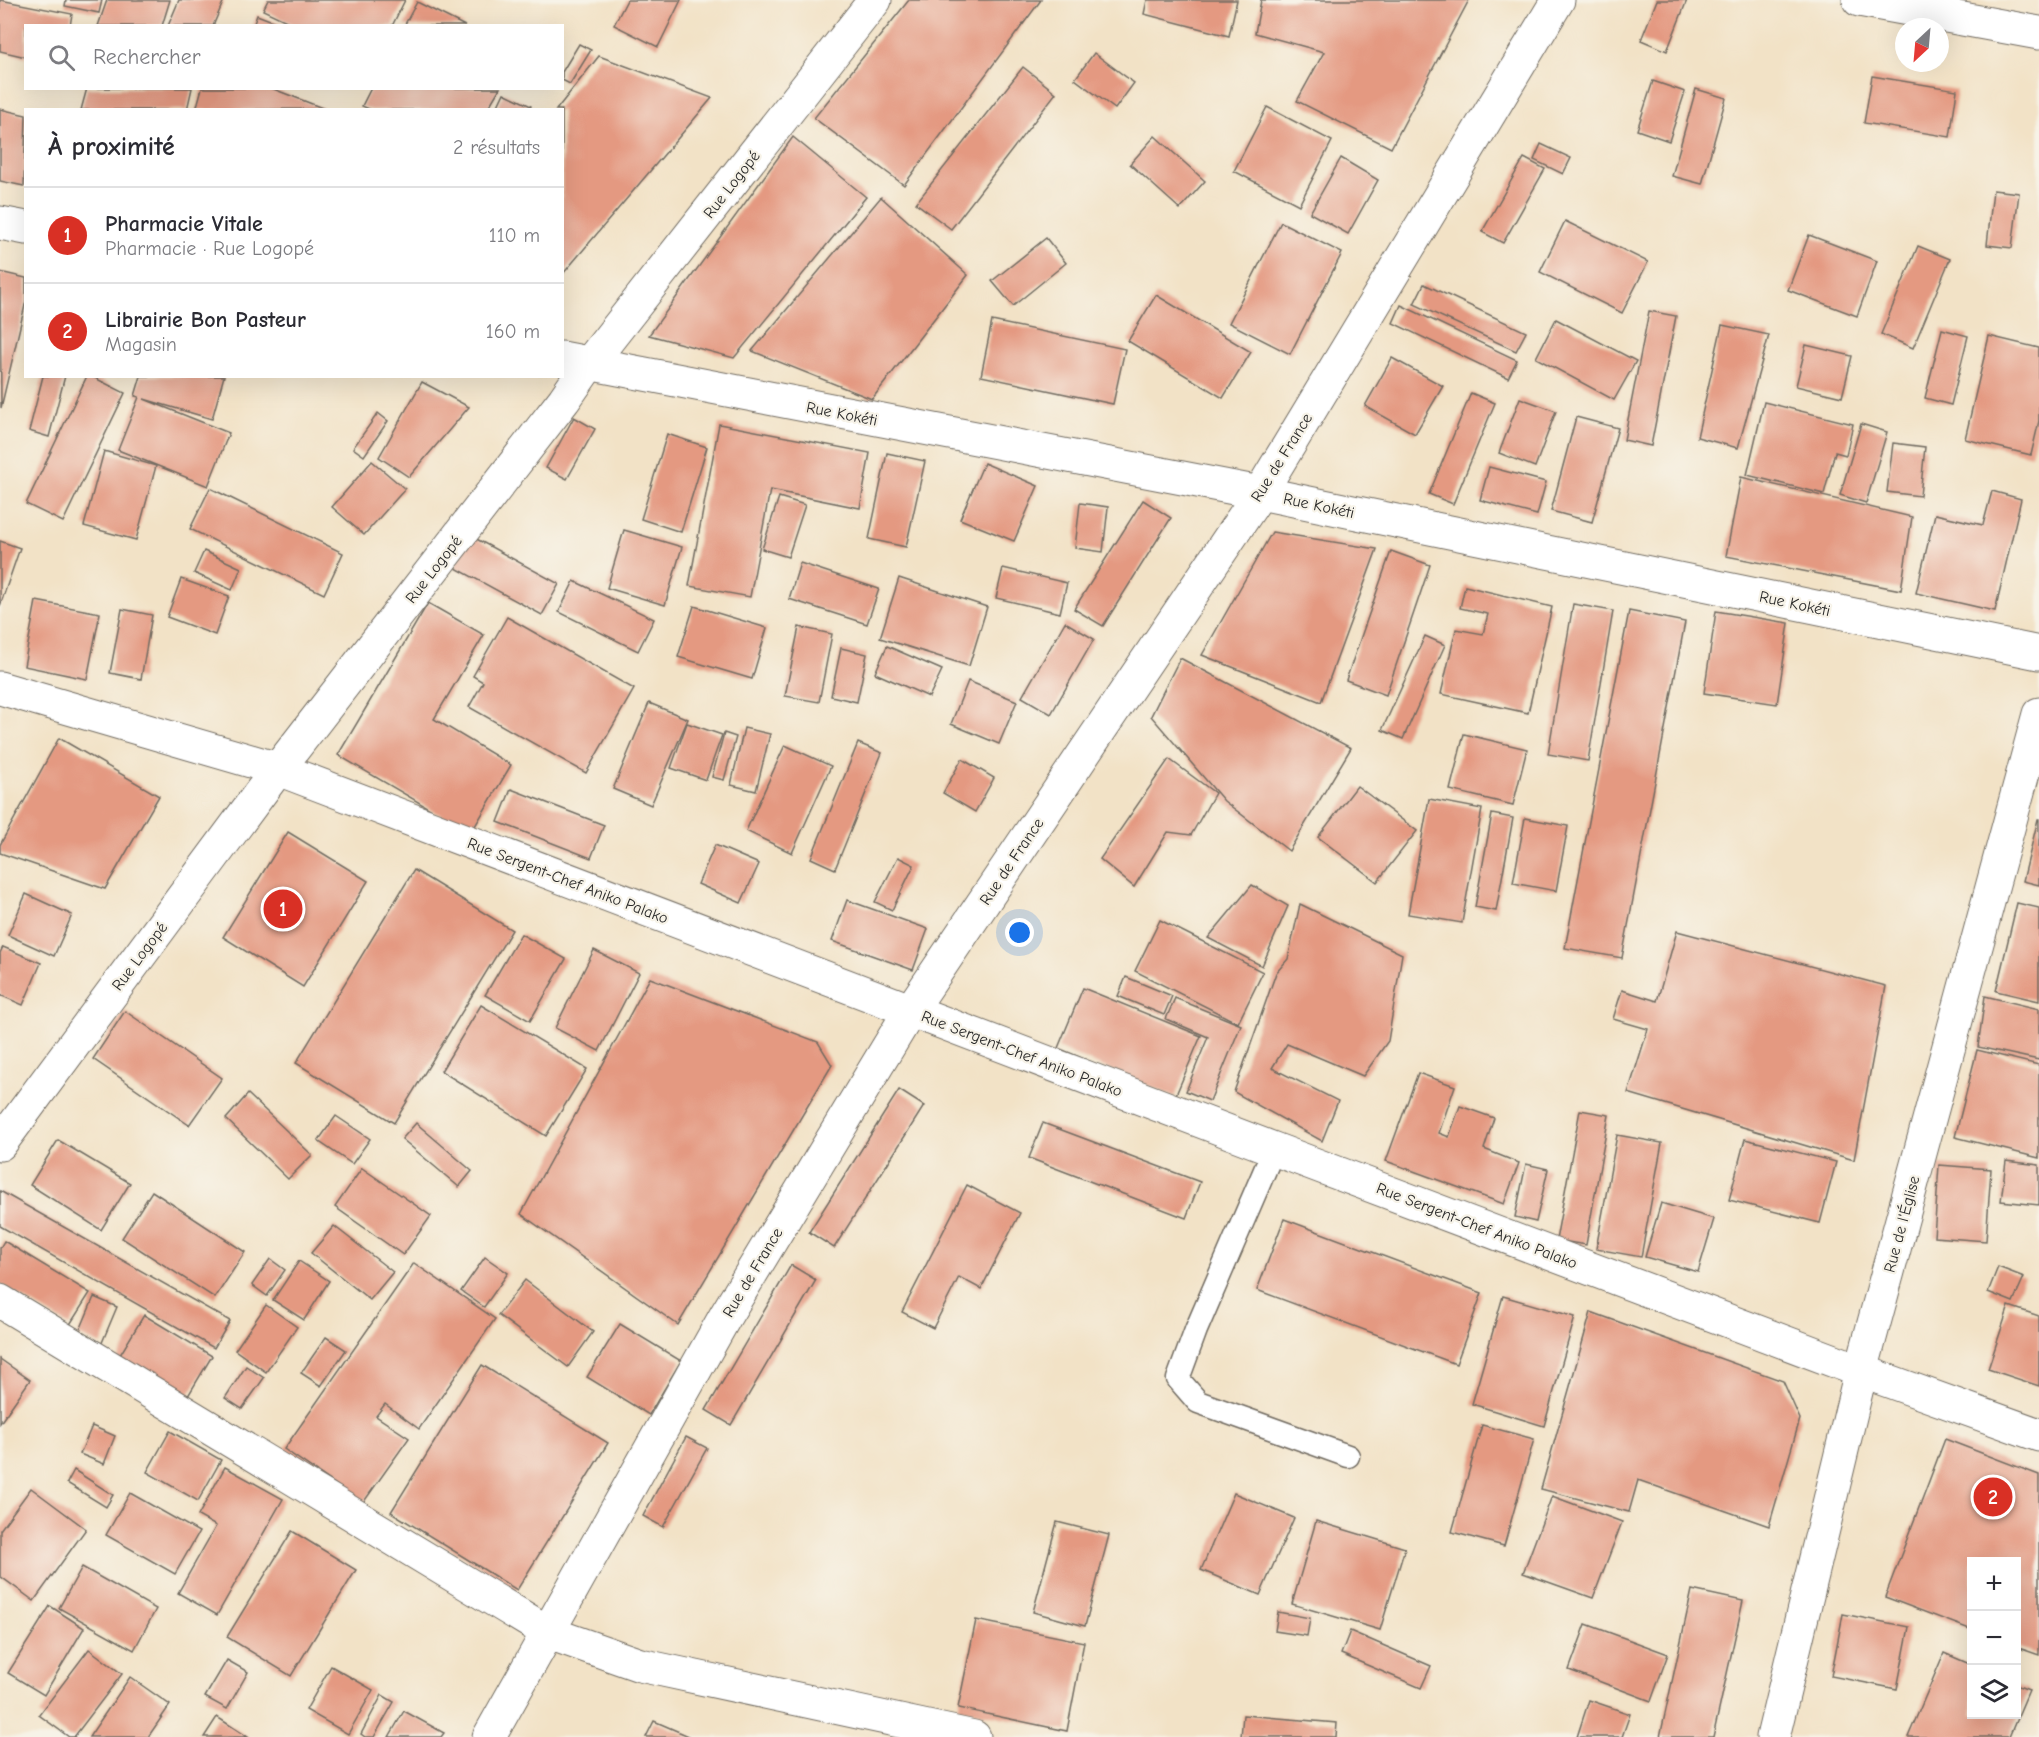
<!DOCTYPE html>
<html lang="fr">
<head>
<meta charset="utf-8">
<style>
	:root { --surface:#fff; --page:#f7f7f7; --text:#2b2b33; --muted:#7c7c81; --line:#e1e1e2; --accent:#d93025 }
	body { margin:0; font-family:"Comic Neue",sans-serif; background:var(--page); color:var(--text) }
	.controls { position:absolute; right:18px; bottom:18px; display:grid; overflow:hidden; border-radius:0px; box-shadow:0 6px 24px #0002 }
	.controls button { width:54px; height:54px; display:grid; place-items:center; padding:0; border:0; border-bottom:2px solid var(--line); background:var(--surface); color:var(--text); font:30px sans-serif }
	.compass { position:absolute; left:1895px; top:18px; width:54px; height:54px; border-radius:50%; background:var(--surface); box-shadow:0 6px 24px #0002; rotate:206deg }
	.you { position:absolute; left:1020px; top:933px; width:21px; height:21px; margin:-15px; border:4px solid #fff; border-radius:50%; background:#1a73e8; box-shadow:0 0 0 9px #1a73e833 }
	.badge { display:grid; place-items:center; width:39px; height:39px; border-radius:50%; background:var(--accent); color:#fff; font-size:20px; font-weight:700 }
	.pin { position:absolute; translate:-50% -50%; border:3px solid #fff; box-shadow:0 2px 6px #0006 }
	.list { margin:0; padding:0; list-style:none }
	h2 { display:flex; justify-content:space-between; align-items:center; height:78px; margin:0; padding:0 24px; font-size:26px }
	h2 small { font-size:20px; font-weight:400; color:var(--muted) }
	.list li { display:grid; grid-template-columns:39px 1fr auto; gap:18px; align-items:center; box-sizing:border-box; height:96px; padding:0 24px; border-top:2px solid var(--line) }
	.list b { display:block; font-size:22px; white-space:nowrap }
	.list p { margin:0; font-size:20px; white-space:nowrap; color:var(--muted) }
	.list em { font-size:20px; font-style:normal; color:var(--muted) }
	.icon { flex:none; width:33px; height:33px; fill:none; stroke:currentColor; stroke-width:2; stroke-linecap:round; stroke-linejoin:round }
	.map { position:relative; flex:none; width:2039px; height:1737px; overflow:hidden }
	.search { position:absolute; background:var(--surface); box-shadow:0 6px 24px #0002; left:24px; top:24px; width:540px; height:66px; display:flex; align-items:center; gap:15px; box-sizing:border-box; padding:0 21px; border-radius:0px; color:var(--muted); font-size:22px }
	.panel { position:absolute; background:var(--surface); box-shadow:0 6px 24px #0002; left:24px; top:108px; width:540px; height:270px; border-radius:0px }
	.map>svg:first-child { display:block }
	.building { fill:#e49981 }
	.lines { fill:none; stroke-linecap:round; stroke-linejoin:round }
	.lane-casing { stroke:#716b61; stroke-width:25 }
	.street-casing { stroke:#716b61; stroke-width:35 }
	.lane { stroke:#fff; stroke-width:22 }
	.street { stroke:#fff; stroke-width:33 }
	.labels { text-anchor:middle; stroke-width:4.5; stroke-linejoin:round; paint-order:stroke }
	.street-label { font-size:16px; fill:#2b2b2b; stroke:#f7f3e8 }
</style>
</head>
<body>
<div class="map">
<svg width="2039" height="1737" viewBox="0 0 2039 1737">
	<rect width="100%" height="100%" fill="#f7f3e8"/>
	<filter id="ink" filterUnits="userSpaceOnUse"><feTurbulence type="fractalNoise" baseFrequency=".0167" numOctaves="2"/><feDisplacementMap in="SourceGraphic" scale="12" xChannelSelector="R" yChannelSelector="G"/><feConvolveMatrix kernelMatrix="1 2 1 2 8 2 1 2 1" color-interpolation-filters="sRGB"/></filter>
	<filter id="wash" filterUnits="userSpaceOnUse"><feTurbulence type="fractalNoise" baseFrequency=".008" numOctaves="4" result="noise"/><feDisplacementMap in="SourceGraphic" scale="24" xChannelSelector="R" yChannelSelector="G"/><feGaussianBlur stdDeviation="1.35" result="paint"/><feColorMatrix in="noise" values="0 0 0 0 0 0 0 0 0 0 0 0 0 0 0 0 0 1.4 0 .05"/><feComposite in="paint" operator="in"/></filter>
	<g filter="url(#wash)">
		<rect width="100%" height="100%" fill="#f2e2c6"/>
		<g id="blocks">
			<g class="building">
				<path d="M0 0 72 14 70 26H26V57L0 51Z"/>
				<path d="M66 0H102L99 13 65 6Z"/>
				<path d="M107 0H170L162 26H98Z"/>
				<path d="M179 0H224L213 26H168Z"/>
				<path d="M268 0H405L392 26H297L263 10Z"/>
				<path d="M627 0H681L658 47 614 25Z"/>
				<path d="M909 0H1041L904 185 814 118Z"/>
				<path d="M1147 0H1237L1229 36 1144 14Z"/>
				<path d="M1261 0H1469L1391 148 1297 101 1324 52 1255 33Z"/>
				<path d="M1657 0H1687L1667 51 1641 40Z"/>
				<path d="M417 2 465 26H404Z"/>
				<path d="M257 15 283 25V26H253Z"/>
				<path d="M579 44 591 50 570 84 562 80V72Z"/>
				<path d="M1094 53 1134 83 1115 109 1075 79Z"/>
				<path d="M599 56 712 98 562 275V110H556Z"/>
				<path d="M1023 67 1056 93 951 229 916 203Z"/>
				<path d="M1872 76 1957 90 1950 137 1864 123Z"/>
				<path d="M1653 81 1685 92 1669 141 1637 130Z"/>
				<path d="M87 88H192L187 110H81Z"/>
				<path d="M202 88H271L325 109 196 110Z"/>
				<path d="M371 88H500L487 110H371L362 106Z"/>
				<path d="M1696 89 1726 98 1702 184 1672 176Z"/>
				<path d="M504 93 531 106 529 110H496Z"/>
				<path d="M1267 107 1332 141 1299 205 1234 171Z"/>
				<path d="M0 109 26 115 24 186 0 181Z"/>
				<path d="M1155 136 1205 181 1180 209 1130 164Z"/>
				<path d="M793 137 866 197 734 358 649 335Z"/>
				<path d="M1541 144 1571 158 1563 174 1534 160Z"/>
				<path d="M1341 158 1378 180 1348 234 1310 213Z"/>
				<path d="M1524 158 1545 169 1503 243 1482 232Z"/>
				<path d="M1993 190 2019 193 2012 248 1987 245Z"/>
				<path d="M881 197 968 275 872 399 752 351Z"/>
				<path d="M1565 221 1648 262 1622 313 1540 272Z"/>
				<path d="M1281 222 1342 253 1290 354 1229 323Z"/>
				<path d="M1809 235 1877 261 1857 316 1788 290Z"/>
				<path d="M1046 238 1066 263 1013 306 992 281Z"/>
				<path d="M1918 246 1950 259 1913 348 1881 334Z"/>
				<path d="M0 272 26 278V301L1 408Z"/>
				<path d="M1424 284 1526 332 1516 351 1414 304Z"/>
				<path d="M1156 295 1251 352 1223 398 1128 341Z"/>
				<path d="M1401 305 1517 360 1508 378 1393 323Z"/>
				<path d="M1649 311 1676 316 1651 446 1624 440Z"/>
				<path d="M1556 319 1636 361 1614 400 1536 358Z"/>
				<path d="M992 321 1125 349 1113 404 981 376Z"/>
				<path d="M1722 325 1769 335 1738 448 1697 437Z"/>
				<path d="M1942 329 1968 336 1951 405 1925 398Z"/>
				<path d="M1989 336 2039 348V421L2031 455 1965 439Z"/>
				<path d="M1806 345 1852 356 1842 397 1796 386Z"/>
				<path d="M1392 358 1443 386 1415 434 1365 406Z"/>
				<path d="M43 376H65L49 437 29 431Z"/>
				<path d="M87 376H91L125 393 63 522 26 504Z"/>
				<path d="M141 376H224L212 419 144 399 229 433 208 486 118 450 139 397 135 396Z"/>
				<path d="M422 382 469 407 409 477 379 457Z"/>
				<path d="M1471 393 1495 403 1453 504 1429 494Z"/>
				<path d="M1520 398 1556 411 1535 467 1499 453Z"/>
				<path d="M1764 402 1853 424 1846 455 1835 452 1824 494 1747 475Z"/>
				<path d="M378 413 388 421 364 456 353 448Z"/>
				<path d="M574 417 595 429 567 479 546 468Z"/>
				<path d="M1576 417 1618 428 1592 522 1551 511Z"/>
				<path d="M719 424 870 453 860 508 770 490 750 597 689 586Z"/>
				<path d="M1861 424 1887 432 1866 503 1840 495Z"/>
				<path d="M667 434 707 447 681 532 641 519Z"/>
				<path d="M1893 443 1925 447 1920 496 1887 492Z"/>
				<path d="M104 451 156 466 136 540 84 526Z"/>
				<path d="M887 453 925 461 906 547 869 539Z"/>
				<path d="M372 461 405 489 364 535 332 507Z"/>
				<path d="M984 463 1038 486 1014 541 960 519Z"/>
				<path d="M1489 467 1546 482 1537 515 1480 500Z"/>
				<path d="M1741 477 1912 517 1901 590 1726 556Z"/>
				<path d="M210 488 343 553 324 594 190 529Z"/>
				<path d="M1992 491 2021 499 1995 611 1916 593 1935 514 1983 525Z"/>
				<path d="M779 497 805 505 788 557 762 549Z"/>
				<path d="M1143 500 1171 518 1103 626 1074 609Z"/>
				<path d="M1080 503 1108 507 1103 552 1075 548Z"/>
				<path d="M624 530 682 547 665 605 607 588Z"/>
				<path d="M1272 532 1377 549 1321 702 1202 655Z"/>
				<path d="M471 536 559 584 542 615 454 567Z"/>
				<path d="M0 541 20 548 0 606Z"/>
				<path d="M204 551 241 568 232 590 194 573Z"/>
				<path d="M1391 551 1430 565 1386 695 1346 680Z"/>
				<path d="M800 563 879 589 867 624 789 599Z"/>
				<path d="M1003 568 1067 583 1060 613 996 598Z"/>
				<path d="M899 578 987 607 969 666 880 638Z"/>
				<path d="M181 579 229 596 215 635 167 617Z"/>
				<path d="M574 581 654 619 638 651 559 612Z"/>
				<path d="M1465 586 1552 607 1528 713 1441 694 1456 629 1483 634 1488 614 1460 608Z"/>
				<path d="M36 601 100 613 87 679 24 666Z"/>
				<path d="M428 603 484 635 434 719 511 765 471 833 338 755Z"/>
				<path d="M1573 604 1613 611 1588 761 1548 754Z"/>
				<path d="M694 606 767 628 752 679 678 657Z"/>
				<path d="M122 609 152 615 141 679 110 673Z"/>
				<path d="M1629 611 1685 622 1622 958 1565 948Z"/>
				<path d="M1716 611 1789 623 1777 704 1704 693Z"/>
				<path d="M507 617 634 689 586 773 469 707 483 682 473 676Z"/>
				<path d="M1065 622 1094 639 1051 714 1022 697Z"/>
				<path d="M799 627 832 634 819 702 785 696Z"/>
				<path d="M1425 636 1445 645 1403 739 1382 730Z"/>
				<path d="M887 646 942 670 929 697 875 673Z"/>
				<path d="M841 648 867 654 857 702 831 696Z"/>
				<path d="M1180 658 1351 748 1289 851 1224 801 1151 716Z"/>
				<path d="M968 681 1017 701 999 744 951 724Z"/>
				<path d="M649 703 688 719 651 805 613 789Z"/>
				<path d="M687 723 722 735 706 780 671 768Z"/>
				<path d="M744 728 770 734 756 791 731 785Z"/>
				<path d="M724 733 736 737 724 780 712 777Z"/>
				<path d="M1464 734 1527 749 1513 805 1450 790Z"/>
				<path d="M59 738 159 796 105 889 0 853V845Z"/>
				<path d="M858 743 882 753 835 869 811 858Z"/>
				<path d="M785 745 831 766 792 853 746 831Z"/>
				<path d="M962 759 994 778 975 812 943 793Z"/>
				<path d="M1169 759 1215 793 1191 835 1168 832 1134 887 1100 859Z"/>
				<path d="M1357 786 1417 831 1377 882 1318 837Z"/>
				<path d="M511 789 604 825 591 858 498 822Z"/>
				<path d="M1429 799 1482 809 1462 923 1408 914Z"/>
				<path d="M1492 814 1513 818 1496 911 1475 907Z"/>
				<path d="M1525 818 1568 826 1556 891 1513 883Z"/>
				<path d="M2038 819H2039V885L2023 881Z"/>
				<path d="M288 832 368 881 303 987 223 937Z"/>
				<path d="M715 845 759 864 741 903 698 884Z"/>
				<path d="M898 857 914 865 892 910 875 902Z"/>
				<path d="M414 870 512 930 394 1123 296 1063Z"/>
				<path d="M1252 885 1288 906 1262 966 1208 938Z"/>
				<path d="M26 894 72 915 54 956 8 935Z"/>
				<path d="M847 900 928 929 913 970 832 941Z"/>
				<path d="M2017 903 2039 908V1001L1996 991Z"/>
				<path d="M1300 904 1402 954 1388 1041 1363 1076 1287 1044 1272 1068 1338 1101 1322 1141 1234 1092 1276 973 1288 959Z"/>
				<path d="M1160 920 1263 972 1238 1023 1135 971Z"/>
				<path d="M1677 931 1886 986 1854 1160 1628 1093 1648 1029 1613 1019 1622 990 1657 1001Z"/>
				<path d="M521 934 566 959 530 1021 485 995Z"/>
				<path d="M3 947 41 963 23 1005 0 995V953Z"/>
				<path d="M594 950 639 973 599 1051 555 1028Z"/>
				<path d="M1126 977 1172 996 1164 1015 1118 996Z"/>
				<path d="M650 978 818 1042 832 1065 678 1325 521 1214Z"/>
				<path d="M1083 988 1201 1036 1175 1097 1058 1048Z"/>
				<path d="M1985 996 2039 1009V1060L1978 1047Z"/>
				<path d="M1175 998 1241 1025 1210 1101 1186 1091 1208 1037 1166 1019Z"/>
				<path d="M481 1005 587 1069 546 1136 441 1071Z"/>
				<path d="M125 1011 222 1078 189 1125 93 1059Z"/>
				<path d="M1977 1050 2039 1065V1158L1955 1137Z"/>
				<path d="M1418 1073 1455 1086 1439 1133 1449 1137 1460 1106 1494 1118 1484 1149 1519 1163 1504 1204 1386 1161Z"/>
				<path d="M899 1090 924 1106 834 1248 809 1232Z"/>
				<path d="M248 1094 312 1155 288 1179 226 1119Z"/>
				<path d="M1580 1110 1609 1115 1586 1245 1556 1240Z"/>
				<path d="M336 1116 370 1139 352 1164 318 1141Z"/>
				<path d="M416 1123 472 1171 459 1187 402 1139Z"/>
				<path d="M1043 1123 1200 1182 1186 1218 1029 1158Z"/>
				<path d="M1617 1135 1662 1143 1641 1257 1596 1249Z"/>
				<path d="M1745 1139 1836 1162 1820 1223 1729 1200Z"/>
				<path d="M58 1140 130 1183 101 1230 30 1185Z"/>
				<path d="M2006 1161 2039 1165V1205L2001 1201Z"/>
				<path d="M1526 1164 1548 1169 1536 1222 1515 1217Z"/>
				<path d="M1939 1165 1991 1169 1986 1241 1934 1237Z"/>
				<path d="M362 1168 431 1216 403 1255 335 1207Z"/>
				<path d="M967 1185 1020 1213 981 1289 959 1277 933 1328 902 1312Z"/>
				<path d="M0 1191 230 1321 214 1348 0 1226Z"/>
				<path d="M152 1191 245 1252 215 1298 122 1238Z"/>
				<path d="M1661 1203 1714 1219 1698 1272 1645 1257Z"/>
				<path d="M1284 1219 1482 1293 1456 1364 1257 1290Z"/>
				<path d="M334 1226 393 1272 370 1300 311 1253Z"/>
				<path d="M4 1241 90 1293 69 1326 0 1284V1248Z"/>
				<path d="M485 1257 508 1273 484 1307 461 1291Z"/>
				<path d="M270 1259 285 1270 267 1296 252 1285Z"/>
				<path d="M299 1261 329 1281 304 1320 273 1300Z"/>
				<path d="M414 1263 495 1319 419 1429 385 1404 376 1416 409 1438 363 1503 284 1449Z"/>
				<path d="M791 1265 816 1280 731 1425 706 1410Z"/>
				<path d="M1998 1267 2024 1277 2013 1302 1988 1292Z"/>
				<path d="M525 1280 593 1332 568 1367 498 1315Z"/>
				<path d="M1503 1296 1575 1317 1544 1426 1472 1404Z"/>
				<path d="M94 1297 117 1307 101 1345 78 1335Z"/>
				<path d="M266 1305 297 1327 266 1372 235 1350Z"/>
				<path d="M2009 1306 2039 1316V1386L1988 1369Z"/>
				<path d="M1591 1312 1783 1381 1800 1419 1769 1526 1638 1480 1629 1512 1541 1489Z"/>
				<path d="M144 1315 212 1356 185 1401 117 1360Z"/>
				<path d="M620 1324 681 1361 649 1415 587 1377Z"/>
				<path d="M326 1337 346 1350 321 1386 301 1373Z"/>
				<path d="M0 1359 30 1380 0 1423Z"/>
				<path d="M482 1365 608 1443 517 1590 391 1512Z"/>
				<path d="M246 1366 264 1378 242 1409 225 1398Z"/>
				<path d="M1482 1425 1534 1439 1504 1546 1452 1532Z"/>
				<path d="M92 1426 115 1436 104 1464 80 1454Z"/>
				<path d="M170 1431 221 1460 198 1501 147 1472Z"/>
				<path d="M686 1437 707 1448 663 1527 643 1516Z"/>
				<path d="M1945 1439 2039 1475V1655L2016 1647V1562H1972V1630L1885 1597Z"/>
				<path d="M225 1467 283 1499 217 1615 178 1593 216 1526 198 1516Z"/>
				<path d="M74 1470 113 1495 106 1507 67 1483Z"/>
				<path d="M31 1488 86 1529 34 1601 0 1576V1530Z"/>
				<path d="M130 1493 199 1532 175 1574 106 1535Z"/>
				<path d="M1234 1493 1294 1518 1260 1595 1201 1570Z"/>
				<path d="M1552 1496 1622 1522 1593 1598 1523 1573Z"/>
				<path d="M1316 1521 1405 1548 1380 1630 1292 1604Z"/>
				<path d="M1057 1522 1109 1535 1085 1626 1033 1612Z"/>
				<path d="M292 1531 356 1570 291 1676 227 1637Z"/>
				<path d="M82 1567 156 1609 134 1650 59 1608Z"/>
				<path d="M1692 1590 1743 1601 1713 1737H1660Z"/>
				<path d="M50 1606 84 1628 44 1695 8 1673Z"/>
				<path d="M1278 1612 1310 1618 1307 1636 1275 1631Z"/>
				<path d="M1843 1614 1909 1627 1897 1689 1831 1676Z"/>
				<path d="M976 1620 1084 1642 1067 1731 958 1708Z"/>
				<path d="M1586 1624 1668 1654 1651 1701 1569 1670Z"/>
				<path d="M1350 1631 1431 1666 1421 1688 1341 1654Z"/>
				<path d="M89 1649 122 1674 74 1737H69L39 1715Z"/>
				<path d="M1944 1653 1972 1665V1714H2016V1685L2029 1690 2009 1737H1908Z"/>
				<path d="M227 1660 248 1672 227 1709 205 1697Z"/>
				<path d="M331 1666 373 1690 348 1734 306 1710Z"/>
				<path d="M130 1677 170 1705 148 1737H89Z"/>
				<path d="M382 1695 394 1702 374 1737H365L361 1734Z"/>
				<path d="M1589 1700 1630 1714 1622 1737H1577Z"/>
				<path d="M404 1711 444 1733 441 1737H389Z"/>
				<path d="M1243 1715 1337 1723 1336 1737H1241Z"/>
				<path d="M217 1717 248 1737H204Z"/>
				<path d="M654 1721 691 1737H646Z"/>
			</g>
		</g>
	</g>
	<g filter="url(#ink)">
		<use href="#blocks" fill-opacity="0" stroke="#716b61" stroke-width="1.5"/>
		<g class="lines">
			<g class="lane-casing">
				<path id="lane" d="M1274 1149 1196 1330 1178 1379 1198 1402 1348 1456"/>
			</g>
			<g class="street-casing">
				<g id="street">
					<path d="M1859 0 2039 33"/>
					<path d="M0 223 26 228"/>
					<path d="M562 358 1260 493 2039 653"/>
					<path d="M0 688 278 769 1274 1149 1861 1371 2039 1435"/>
					<path d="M0 1144 278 769 564 400 589 364 875 0"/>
					<path d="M0 1301 549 1633 640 1665 974 1737"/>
					<path d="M489 1737 726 1315 910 1011 1260 493 1558 0"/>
					<path d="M1773 1737 1861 1371 2039 714"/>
				</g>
			</g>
			<use href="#lane" class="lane"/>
			<use href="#street" class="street"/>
		</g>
	</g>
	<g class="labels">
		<g class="street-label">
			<text transform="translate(731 184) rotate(-52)" y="6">Rue Logopé</text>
			<text transform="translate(842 413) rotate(11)" y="6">Rue Kokéti</text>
			<text transform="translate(1281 457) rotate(-58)" y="6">Rue de France</text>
			<text transform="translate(1319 505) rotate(12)" y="6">Rue Kokéti</text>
			<text transform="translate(433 569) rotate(-52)" y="6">Rue Logopé</text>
			<text transform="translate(1795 603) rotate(12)" y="6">Rue Kokéti</text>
			<text transform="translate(1011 861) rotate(-56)" y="6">Rue de France</text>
			<text transform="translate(568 880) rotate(21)" y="6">Rue Sergent-Chef Aniko Palako</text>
			<text transform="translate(139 956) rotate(-53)" y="6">Rue Logopé</text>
			<text transform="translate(1022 1053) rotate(21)" y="6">Rue Sergent-Chef Aniko Palako</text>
			<text transform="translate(1901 1224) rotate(-75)" y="6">Rue de l'Église</text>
			<text transform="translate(1477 1225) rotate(21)" y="6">Rue Sergent-Chef Aniko Palako</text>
			<text transform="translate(752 1272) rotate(-59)" y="6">Rue de France</text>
		</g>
	</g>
</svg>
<div class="controls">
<button>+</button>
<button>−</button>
<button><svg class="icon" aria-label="layers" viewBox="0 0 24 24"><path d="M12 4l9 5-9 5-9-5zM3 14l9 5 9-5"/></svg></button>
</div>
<svg class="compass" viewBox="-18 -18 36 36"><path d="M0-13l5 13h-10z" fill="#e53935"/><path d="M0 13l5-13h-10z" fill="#7c7c81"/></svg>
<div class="you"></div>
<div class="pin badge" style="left:283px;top:909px">1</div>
<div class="pin badge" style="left:1993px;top:1497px">2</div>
<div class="search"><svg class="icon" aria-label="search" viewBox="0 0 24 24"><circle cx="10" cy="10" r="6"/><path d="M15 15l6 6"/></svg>Rechercher</div>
<section class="panel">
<h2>À proximité<small>2 résultats</small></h2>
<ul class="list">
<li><span class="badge">1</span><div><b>Pharmacie Vitale</b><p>Pharmacie · Rue Logopé</p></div><em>110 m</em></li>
<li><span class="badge">2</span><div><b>Librairie Bon Pasteur</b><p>Magasin</p></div><em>160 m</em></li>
</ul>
</section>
</div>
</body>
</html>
